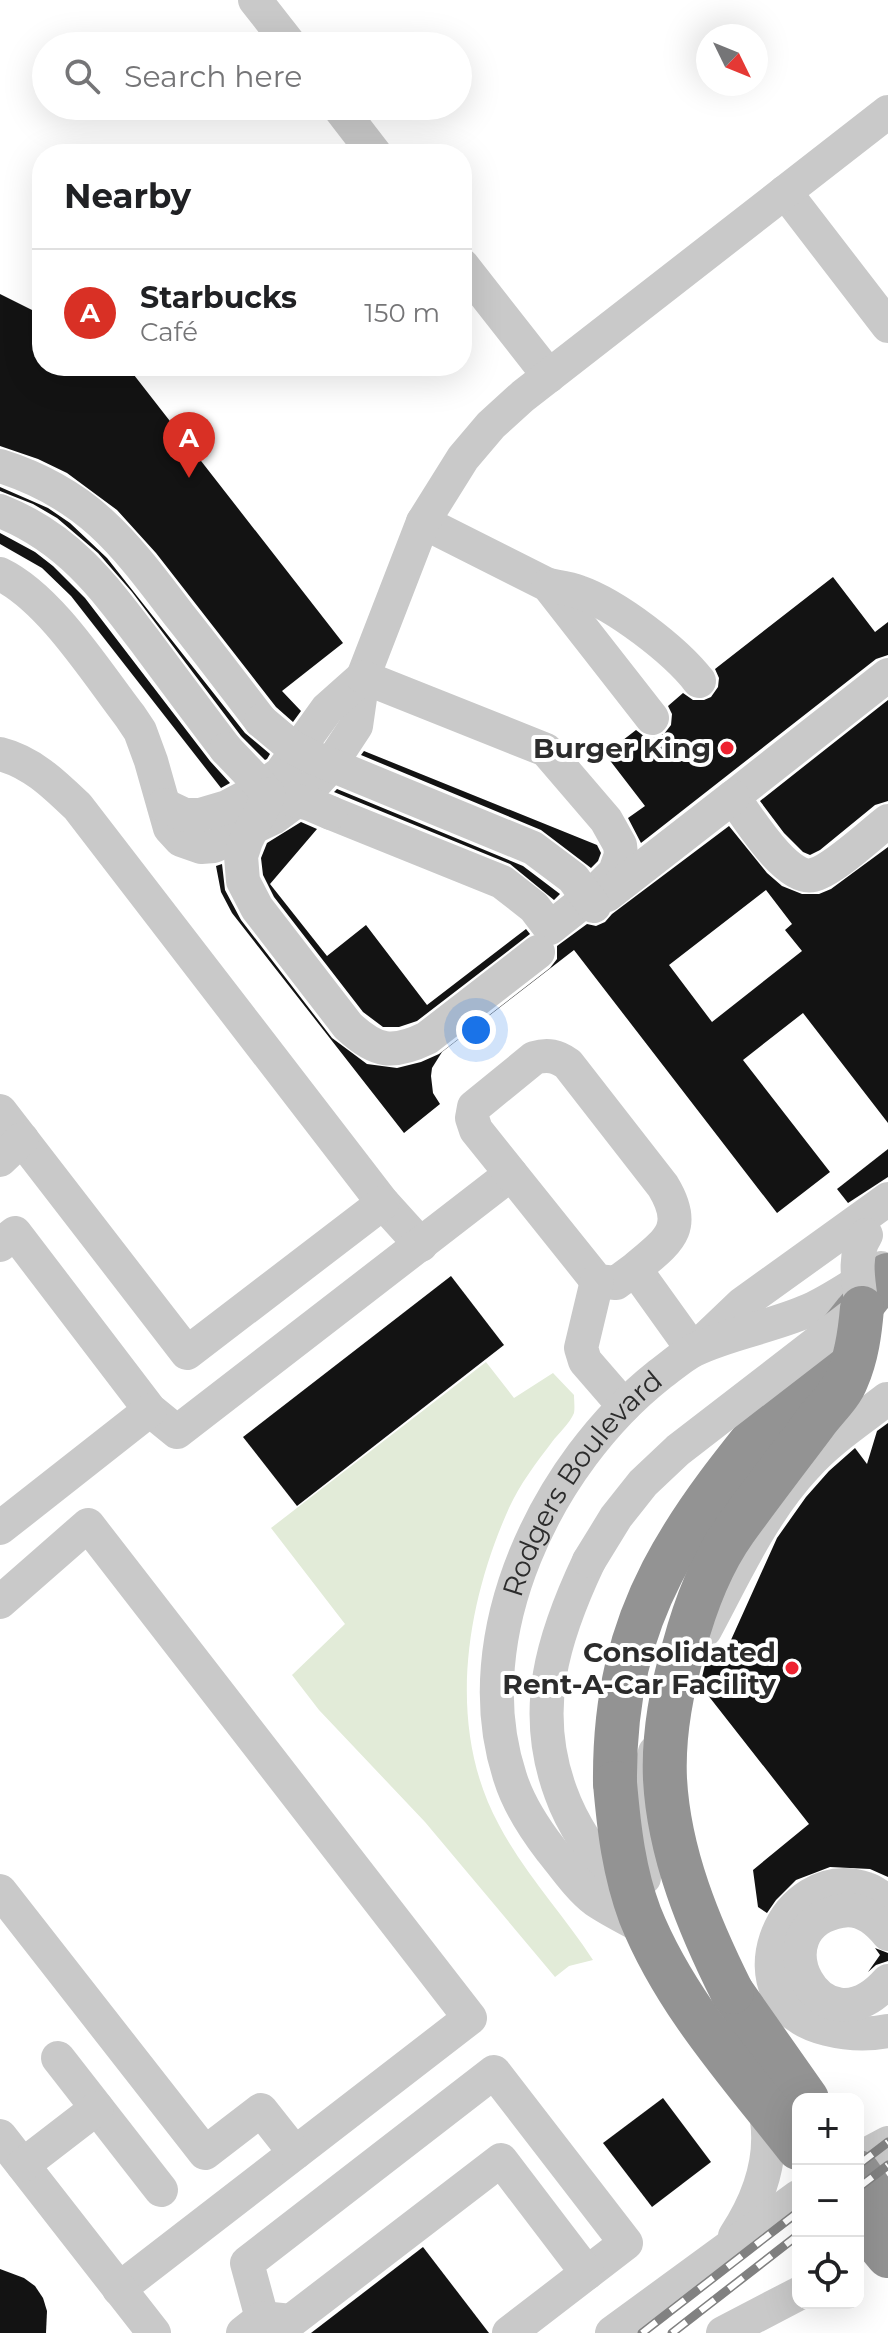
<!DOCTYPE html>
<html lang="en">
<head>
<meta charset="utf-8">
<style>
	:root { --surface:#fff; --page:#f6f6f6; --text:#202124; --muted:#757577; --line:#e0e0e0; --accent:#d93025 }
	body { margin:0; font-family:Montserrat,sans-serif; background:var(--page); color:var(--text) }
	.controls { position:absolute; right:24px; bottom:24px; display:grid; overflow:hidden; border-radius:16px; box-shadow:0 8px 32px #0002 }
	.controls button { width:72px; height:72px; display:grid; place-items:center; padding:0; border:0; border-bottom:2px solid var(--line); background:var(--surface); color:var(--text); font:40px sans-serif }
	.compass { position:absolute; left:696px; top:24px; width:72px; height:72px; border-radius:50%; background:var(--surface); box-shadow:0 8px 32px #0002; rotate:133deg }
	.you { position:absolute; left:476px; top:1030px; width:28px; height:28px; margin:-20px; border:6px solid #fff; border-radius:50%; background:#1a73e8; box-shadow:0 0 0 12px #1a73e833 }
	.badge { display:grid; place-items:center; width:52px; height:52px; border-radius:50%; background:var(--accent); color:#fff; font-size:26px; font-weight:700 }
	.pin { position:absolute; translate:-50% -66px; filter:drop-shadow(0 2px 4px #0008) }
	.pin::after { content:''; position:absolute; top:42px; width:28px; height:24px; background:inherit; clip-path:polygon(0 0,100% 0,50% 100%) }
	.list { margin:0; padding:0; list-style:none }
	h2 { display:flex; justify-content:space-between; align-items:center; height:104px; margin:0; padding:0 32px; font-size:34px }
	h2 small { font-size:26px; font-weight:400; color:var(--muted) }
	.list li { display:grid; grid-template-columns:52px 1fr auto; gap:24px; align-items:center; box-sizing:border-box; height:128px; padding:0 32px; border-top:2px solid var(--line) }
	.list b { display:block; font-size:30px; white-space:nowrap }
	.list p { margin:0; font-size:26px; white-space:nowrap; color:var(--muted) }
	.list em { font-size:26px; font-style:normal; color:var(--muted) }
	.icon { flex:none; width:44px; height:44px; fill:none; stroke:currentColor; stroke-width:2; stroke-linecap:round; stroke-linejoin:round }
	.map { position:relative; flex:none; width:888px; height:2333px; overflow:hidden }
	.search { position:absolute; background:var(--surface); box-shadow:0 8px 32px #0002; left:32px; top:32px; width:440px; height:88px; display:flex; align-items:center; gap:20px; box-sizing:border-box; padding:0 28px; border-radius:44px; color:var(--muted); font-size:30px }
	.panel { position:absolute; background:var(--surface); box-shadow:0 8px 32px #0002; left:32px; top:144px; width:440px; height:232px; border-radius:32px }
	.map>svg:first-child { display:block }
	.green { fill:#e2ebd8 }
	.building { fill:#131313; fill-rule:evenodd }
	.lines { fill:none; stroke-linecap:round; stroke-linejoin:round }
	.minor { stroke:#c9c9c9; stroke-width:34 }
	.highway { stroke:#939393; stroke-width:44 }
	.rail-casing { stroke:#818181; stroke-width:9 }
	.rail { stroke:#fff; stroke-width:6; stroke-dasharray:18; stroke-linecap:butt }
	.minor-bridge { stroke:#c9c9c9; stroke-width:34 }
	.highway-bridge { stroke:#939393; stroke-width:44 }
	.poi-dot { fill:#ee2230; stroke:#fff; stroke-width:3 }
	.labels { text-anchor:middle; stroke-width:8; stroke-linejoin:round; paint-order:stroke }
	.poi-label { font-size:28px; font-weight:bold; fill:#2c2c2c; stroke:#fff; text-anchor:end }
	.street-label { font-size:28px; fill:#2c2c2c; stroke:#fff }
</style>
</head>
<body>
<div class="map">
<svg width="888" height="2333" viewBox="0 0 888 2333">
	<rect width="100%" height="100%" fill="#fff"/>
	<path class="green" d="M486 1362 514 1398 553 1373 574 1395C574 1400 575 1408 574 1413 570 1423 558 1434 552 1442 536 1463 520 1484 509 1508 465 1606 446 1728 499 1825 524 1873 563 1914 593 1960L569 1966 555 1977 425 1822 319 1710 292 1675 345 1624 271 1528Z"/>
	<g class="building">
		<path d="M0 294 42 315V366H127L343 643 282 691 301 711 293 722 276 707 156 553 117 510 67 473 38 459 0 446Z"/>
		<path d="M0 487 48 508 70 523 107 558 245 733 270 754 267 759 265 760 241 736 132 592 98 553 57 518 33 504 0 491Z"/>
		<path d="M0 533 35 552 53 566 85 598 210 761 230 783 221 788 71 596 42 568 0 544Z"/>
		<path d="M833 577 875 632 888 622V655L876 659 641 843 628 818 645 806 605 754 636 730 645 737 654 738 664 734 671 725 672 714 668 706 683 693 693 700H704L711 697 718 687 719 678 715 669Z"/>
		<path d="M888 700V801L875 805 820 850 810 855 803 852 784 833 760 801Z"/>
		<path d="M364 751 597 845 601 853 598 861 591 868 541 830 361 755Z"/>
		<path d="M337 789 523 866 560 894 554 900 510 864 334 792Z"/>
		<path d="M301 822 317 829 270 884 327 956 366 925 427 1005 526 929 530 934 417 1021 399 1027H383L363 1012 274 897 263 875 261 858 267 843Z"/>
		<path d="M729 826 767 873 782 886 802 894H819L831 889 888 847V1123L803 1013 743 1060 830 1172 777 1213 574 950 442 1052 432 1068 431 1076 433 1093 440 1104 404 1133 232 913 221 892 216 866 222 864 225 890 241 920 332 1038 367 1064 397 1068 421 1062 439 1054 550 968 557 959V946L587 924 596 926 605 922 612 914ZM766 890 792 924 785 930 802 951 712 1022 669 965Z"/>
		<path d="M888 1149V1177L848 1203 837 1189Z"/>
		<path d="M451 1276 504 1345 297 1506 243 1437Z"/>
		<path d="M888 1423V1877L870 1869 830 1867 796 1880 776 1900 767 1913 758 1907 753 1870 809 1824 707 1694 699 1690 704 1669 709 1649 716 1646 726 1651 777 1538 806 1497 829 1471 855 1448 867 1464 877 1431Z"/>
		<path d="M875 1948 888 1953V1961L876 1965 868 1972 880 1955Z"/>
		<path d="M663 2098 711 2162 652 2207 603 2143Z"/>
		<path d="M423 2247 489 2333H311Z"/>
		<path d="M0 2269 24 2278 35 2286 43 2298 47 2311 46 2333H0Z"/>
	</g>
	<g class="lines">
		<g class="minor">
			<path d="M255 0 291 46"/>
			<path d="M338 106 375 154"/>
			<path d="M785 192 888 326"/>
			<path d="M462 265 549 376"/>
			<path d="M0 466C89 494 125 544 179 615 207 650 234 686 261 721"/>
			<path d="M0 511C69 538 105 588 148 645 174 680 200 715 226 749"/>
			<path d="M423 522 548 585 652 718"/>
			<path d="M0 574C50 598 96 672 130 716L140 731 151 761 170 828 181 840 201 847 214 846 273 818 304 795 327 770 356 726 363 677 423 522 463 458 491 425 523 396 888 112"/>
			<path d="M548 585C558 587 569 588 579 592 616 605 675 650 699 681"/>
			<path d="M888 675 733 797C747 816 787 882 813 875 832 871 871 834 888 821"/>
			<path d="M0 754C32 762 55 785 78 807L383 1203 421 1245"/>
			<path d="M164 805 185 815H200L227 807 257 791 281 773 327 709 363 677"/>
			<path d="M331 813 502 882 534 907 550 928 593 894 615 872 621 855 620 845 606 820 546 750 363 677"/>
			<path d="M607 895 733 797"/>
			<path d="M0 1111 187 1353 383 1203"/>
			<path d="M0 1160 22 1139"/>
			<path d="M0 1245 15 1233 150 1410 177 1432 511 1174"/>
			<path d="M635 1269 616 1283 597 1281 476 1130 472 1118 474 1107 534 1058C548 1054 557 1056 568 1064L663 1186C689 1229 668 1241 635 1269L693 1350"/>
			<path d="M597 1281 581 1348 585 1361 624 1406"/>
			<path d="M699 1345 742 1304 888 1199"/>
			<path d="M0 1528 150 1410"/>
			<path d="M589 1561C553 1637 530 1710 561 1793 575 1833 605 1869 629 1903"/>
			<path d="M0 1602 88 1525 470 2018 119 2289"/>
			<path d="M705 1630C735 1574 762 1513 806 1466 829 1440 860 1420 887 1399"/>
			<path d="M644 1878 643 1801 655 1752"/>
			<path d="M0 1891 205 2153 261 2110 295 2153"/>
			<path d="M888 1902C882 1898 874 1891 867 1889 781 1860 724 2004 827 2029 847 2034 868 2035 888 2031"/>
			<path d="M888 1934C876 1919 861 1907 841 1911 755 1926 820 2058 888 1981"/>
			<path id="s1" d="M654 1938 648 1930C630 1920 611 1911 595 1900 579 1888 564 1866 551 1850 534 1828 518 1803 510 1777 463 1635 548 1463 659 1375 670 1367 682 1356 694 1350 731 1332 776 1326 814 1308 837 1297 859 1281 881 1268"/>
			<path d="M58 2058 161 2190"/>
			<path d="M0 2136 154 2333"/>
			<path d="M858 2159 888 2143"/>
			<path d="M23 2165 97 2108"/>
			<path d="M735 2236C762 2195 777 2150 763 2101"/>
			<path d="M262 2318 247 2263 494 2072 626 2243 587 2273"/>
			<path d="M243 2333 262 2318 291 2321 501 2160 587 2273 509 2333"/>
			<path d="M612 2333 798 2197"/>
			<path d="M723 2333 798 2294"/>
		</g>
		<g class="highway">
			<path d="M615 1783C613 1604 691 1515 798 1384 818 1360 837 1336 856 1312 867 1300 876 1286 888 1275"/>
			<path d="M732 1992 807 2099"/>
			<path d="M858 2172 888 2215"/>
		</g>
		<g class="rail-casing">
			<g id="rail">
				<path d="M858 2165 888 2142"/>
				<path d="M858 2188 888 2165"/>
				<path d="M642 2333 798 2212"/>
				<path d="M672 2333 798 2235"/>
			</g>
		</g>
		<use href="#rail" class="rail"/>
		<g class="minor-bridge">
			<path d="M261 721 292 747 312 757 533 848 573 878 594 906"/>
			<path d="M226 749 269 794 310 804 331 813"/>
			<path d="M269 794 246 841 241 856 243 881 257 908 348 1026C376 1052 392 1055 427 1038L538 952"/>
			<path d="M589 1561 616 1517 643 1483 678 1450 862 1308C859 1284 852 1256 866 1235"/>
		</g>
		<g class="highway-bridge">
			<path d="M615 1783C619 1829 624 1872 640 1915 675 2003 741 2075 798 2148"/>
			<path d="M732 1992C699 1926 669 1854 665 1779 663 1735 672 1688 684 1647 695 1606 710 1565 735 1530 761 1494 788 1459 815 1423 825 1409 841 1395 847 1379 857 1356 860 1332 862 1308"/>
			<path d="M858 2220 888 2256"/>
		</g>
	</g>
	<g class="poi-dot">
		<circle cx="727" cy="748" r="8"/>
		<circle cx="792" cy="1668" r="8"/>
	</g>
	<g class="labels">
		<g class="poi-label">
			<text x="711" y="758">Burger King</text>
			<text x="776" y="1662">Consolidated<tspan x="776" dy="32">Rent-A-Car Facility</tspan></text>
		</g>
		<g class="street-label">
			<text dy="10" stroke="none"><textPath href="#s1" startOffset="540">Rodgers Boulevard</textPath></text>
		</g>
	</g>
</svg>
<div class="controls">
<button>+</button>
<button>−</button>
<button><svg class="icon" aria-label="locate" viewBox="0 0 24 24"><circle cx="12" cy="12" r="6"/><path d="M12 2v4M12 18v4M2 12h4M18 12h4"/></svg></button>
</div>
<svg class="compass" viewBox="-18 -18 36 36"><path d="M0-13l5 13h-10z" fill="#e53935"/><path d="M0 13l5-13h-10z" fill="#757577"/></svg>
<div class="you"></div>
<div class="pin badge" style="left:189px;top:478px">A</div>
<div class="search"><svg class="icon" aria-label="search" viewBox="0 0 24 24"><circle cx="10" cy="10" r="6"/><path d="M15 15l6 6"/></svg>Search here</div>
<section class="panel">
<h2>Nearby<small></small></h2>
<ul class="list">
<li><span class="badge">A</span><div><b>Starbucks</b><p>Café</p></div><em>150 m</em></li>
</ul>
</section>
</div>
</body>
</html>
